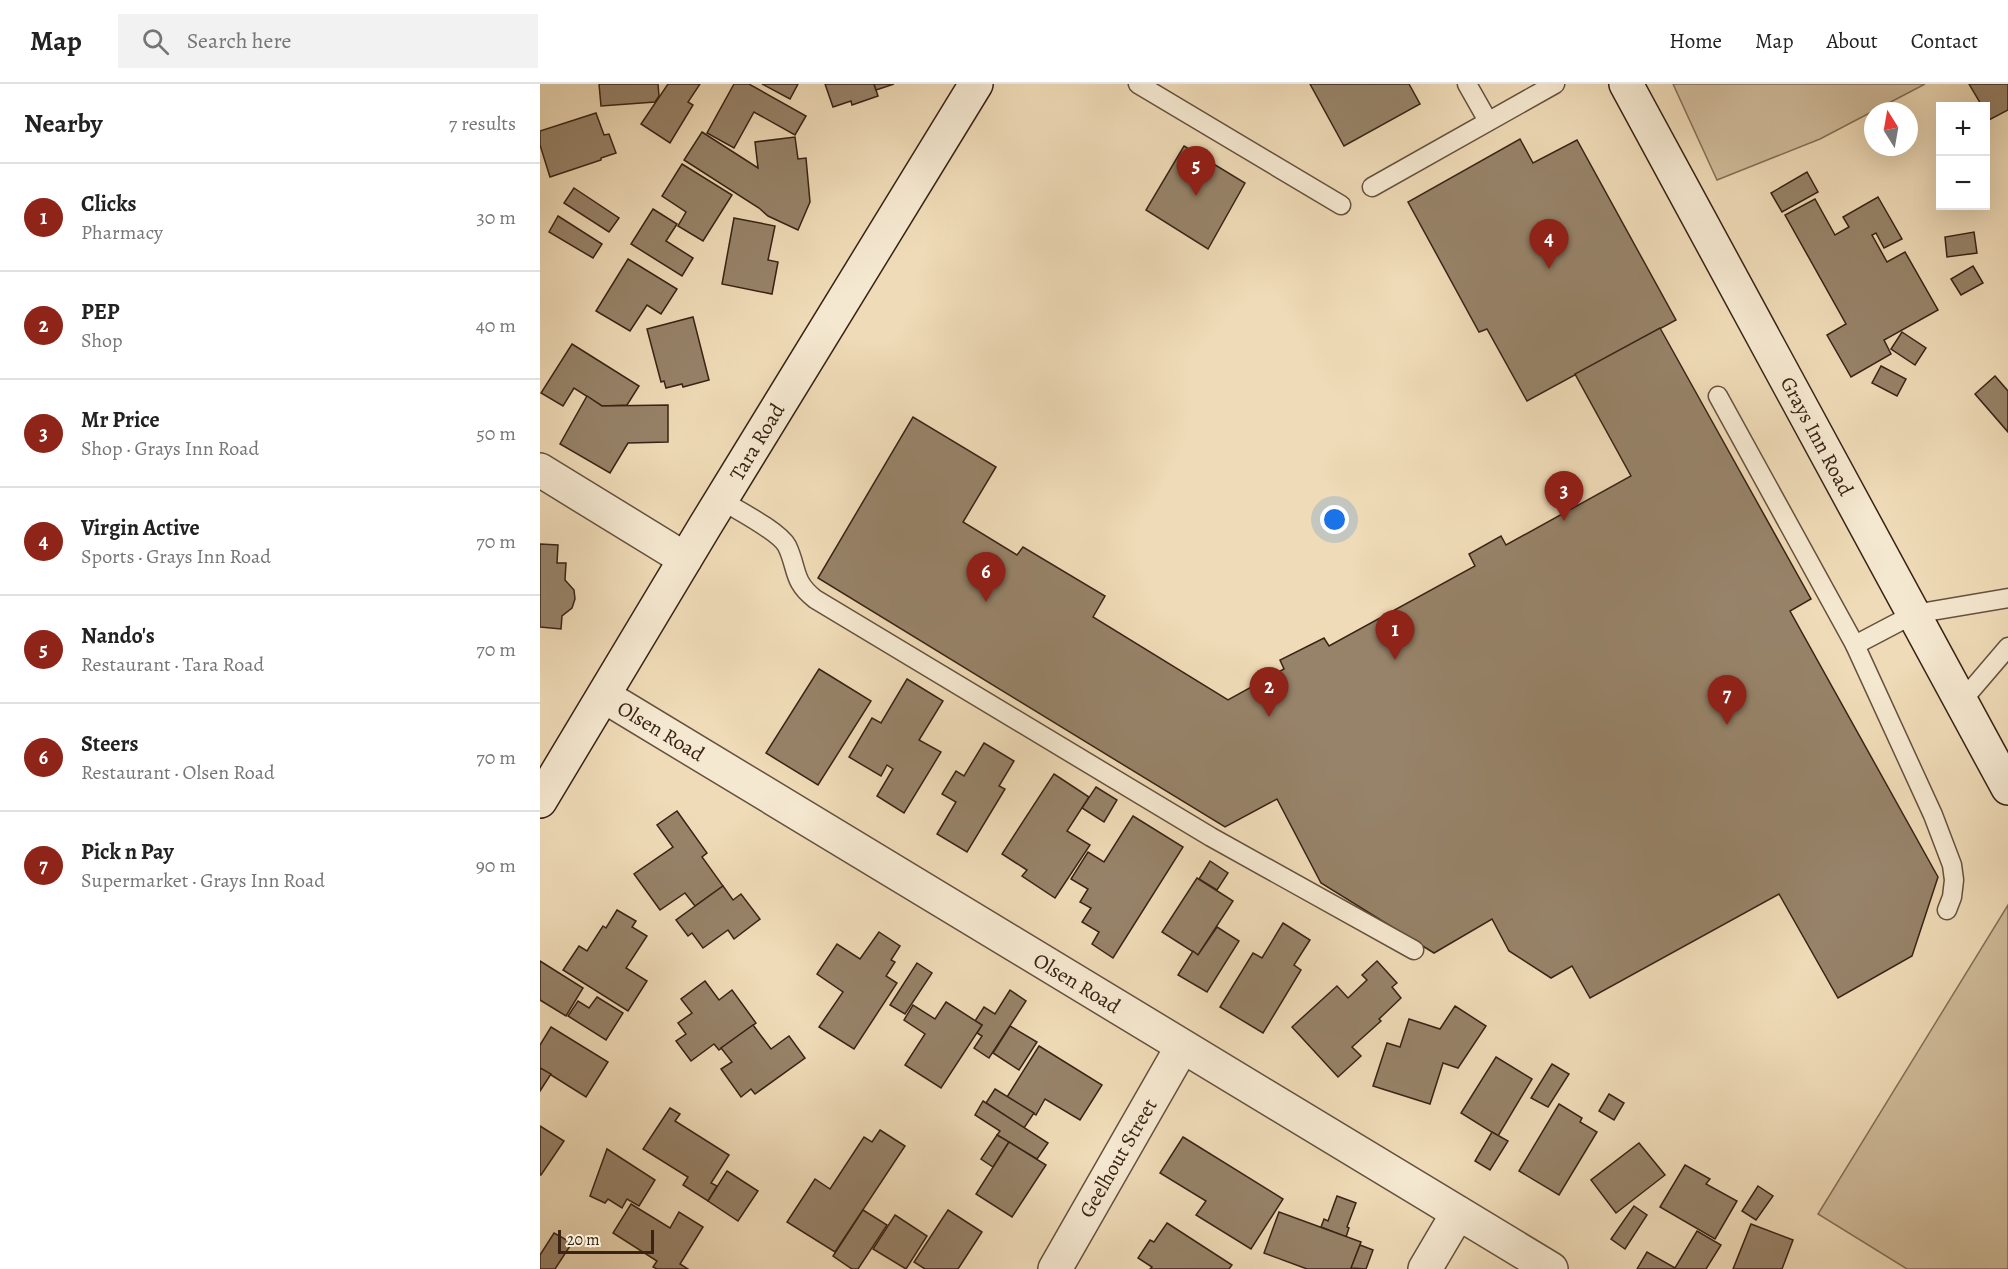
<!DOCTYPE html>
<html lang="en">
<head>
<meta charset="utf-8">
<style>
	:root { --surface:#fff; --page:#f2f2f2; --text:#222; --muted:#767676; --line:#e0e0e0; --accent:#8f2418 }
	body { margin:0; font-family:Alegreya,serif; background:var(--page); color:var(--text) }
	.controls { position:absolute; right:18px; top:18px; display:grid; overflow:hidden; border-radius:0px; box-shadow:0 6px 24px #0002 }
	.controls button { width:54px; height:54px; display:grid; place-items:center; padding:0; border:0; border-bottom:2px solid var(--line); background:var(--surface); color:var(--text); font:30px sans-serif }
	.compass { position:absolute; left:1324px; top:18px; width:54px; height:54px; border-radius:50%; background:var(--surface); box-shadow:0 6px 24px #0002; rotate:349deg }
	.scale { position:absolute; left:18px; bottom:15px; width:96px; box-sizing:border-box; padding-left:6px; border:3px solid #382315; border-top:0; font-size:16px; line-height:21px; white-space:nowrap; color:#382315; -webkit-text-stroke:4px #f5e8d0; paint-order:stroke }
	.you { position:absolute; left:795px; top:436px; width:21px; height:21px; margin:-15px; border:4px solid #fff; border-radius:50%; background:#1a73e8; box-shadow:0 0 0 9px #1a73e833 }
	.badge { display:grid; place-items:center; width:39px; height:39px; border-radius:50%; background:var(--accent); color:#fff; font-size:20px; font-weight:700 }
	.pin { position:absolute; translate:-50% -50px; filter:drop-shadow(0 2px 3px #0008) }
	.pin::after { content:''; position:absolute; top:32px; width:21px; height:18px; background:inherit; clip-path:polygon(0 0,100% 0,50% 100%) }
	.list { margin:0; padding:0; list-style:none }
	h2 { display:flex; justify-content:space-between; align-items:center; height:78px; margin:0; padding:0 24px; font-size:26px }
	h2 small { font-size:20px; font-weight:400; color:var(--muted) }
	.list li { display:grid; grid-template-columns:39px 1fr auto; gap:18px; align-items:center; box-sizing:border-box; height:108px; padding:0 24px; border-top:2px solid var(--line) }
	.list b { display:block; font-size:22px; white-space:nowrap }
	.list p { margin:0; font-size:20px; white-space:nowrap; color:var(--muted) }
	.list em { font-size:20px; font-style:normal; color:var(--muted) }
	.icon { flex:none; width:33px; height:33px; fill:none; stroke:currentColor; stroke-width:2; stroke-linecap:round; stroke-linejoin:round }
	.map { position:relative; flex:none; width:1468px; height:1185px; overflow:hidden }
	header { display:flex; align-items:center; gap:36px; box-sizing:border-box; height:84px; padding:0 30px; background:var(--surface); border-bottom:2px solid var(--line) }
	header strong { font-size:28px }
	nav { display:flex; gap:33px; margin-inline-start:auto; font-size:21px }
	.search { width:420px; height:54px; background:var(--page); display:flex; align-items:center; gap:15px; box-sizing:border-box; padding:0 21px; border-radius:0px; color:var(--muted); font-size:22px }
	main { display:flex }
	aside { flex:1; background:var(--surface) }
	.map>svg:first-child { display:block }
	.green { fill:#d0bc9b; stroke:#847058; stroke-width:1.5 }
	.building { fill:#978369; stroke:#382315; stroke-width:1.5 }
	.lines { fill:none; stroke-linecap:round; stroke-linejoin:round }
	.lane-casing { stroke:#66513e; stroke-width:21 }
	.street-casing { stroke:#66513e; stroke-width:36 }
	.secondary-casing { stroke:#382315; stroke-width:36 }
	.lane { stroke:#f5e8d0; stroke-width:18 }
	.street { stroke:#f5e8d0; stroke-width:33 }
	.secondary { stroke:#f5e8d0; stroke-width:33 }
	.labels { text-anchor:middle; stroke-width:4.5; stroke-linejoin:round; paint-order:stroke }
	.street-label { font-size:21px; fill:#382315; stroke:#f5e8d0 }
</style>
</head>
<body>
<header>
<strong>Map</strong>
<div class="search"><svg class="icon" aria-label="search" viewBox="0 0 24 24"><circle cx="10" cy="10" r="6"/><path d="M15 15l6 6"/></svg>Search here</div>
<nav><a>Home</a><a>Map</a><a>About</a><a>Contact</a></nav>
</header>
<main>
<aside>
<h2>Nearby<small>7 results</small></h2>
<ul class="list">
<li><span class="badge">1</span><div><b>Clicks</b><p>Pharmacy</p></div><em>30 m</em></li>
<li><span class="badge">2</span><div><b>PEP</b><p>Shop</p></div><em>40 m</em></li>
<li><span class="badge">3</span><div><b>Mr Price</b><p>Shop · Grays Inn Road</p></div><em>50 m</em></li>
<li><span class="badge">4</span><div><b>Virgin Active</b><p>Sports · Grays Inn Road</p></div><em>70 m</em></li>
<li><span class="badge">5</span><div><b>Nando's</b><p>Restaurant · Tara Road</p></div><em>70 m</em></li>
<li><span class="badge">6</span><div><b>Steers</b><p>Restaurant · Olsen Road</p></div><em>70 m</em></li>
<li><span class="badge">7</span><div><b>Pick n Pay</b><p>Supermarket · Grays Inn Road</p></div><em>90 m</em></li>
</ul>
</aside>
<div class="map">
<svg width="1468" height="1185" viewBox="0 0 1468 1185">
	<rect width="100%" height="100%" fill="#efdbb7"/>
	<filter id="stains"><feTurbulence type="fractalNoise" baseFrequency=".00333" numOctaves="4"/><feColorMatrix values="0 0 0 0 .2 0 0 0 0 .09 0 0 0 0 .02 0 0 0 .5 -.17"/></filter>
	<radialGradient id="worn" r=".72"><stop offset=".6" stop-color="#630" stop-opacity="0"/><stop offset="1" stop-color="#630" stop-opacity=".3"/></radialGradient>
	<g class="green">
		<path d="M1133 0H1385L1280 55 1177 96Z"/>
		<path d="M1468 821V1185H1367L1278 1130Z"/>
	</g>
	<g class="building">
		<path d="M59 0H118L119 12 115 18 61 22Z"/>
		<path d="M128 0H160L148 18 153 21 130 59 101 40Z"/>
		<path d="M194 0H209L266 32 255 51 214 28 194 64 167 49Z"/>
		<path d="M222 0H258L250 15Z"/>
		<path d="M285 0H334L338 12 312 21 311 17 293 23Z"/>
		<path d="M334 0H354L336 6Z"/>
		<path d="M770 0H869L880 20 804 62Z"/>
		<path d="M1429 0H1468V26L1449 36 1446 29V22H1442Z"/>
		<path d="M56 29 64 51 69 50 76 69 61 74V76L10 93 0 61V47Z"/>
		<path d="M162 48 218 84 215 58 255 53 258 75 266 74 270 118 258 146 228 132 219 124 144 76Z"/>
		<path d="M980 55 993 79 1037 56 1136 236 987 317 947 245 939 248 868 118Z"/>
		<path d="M644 62 705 99 668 165 606 126Z"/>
		<path d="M142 80 192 111 163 157 138 142 146 128 122 112Z"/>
		<path d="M1267 88 1278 108 1242 128 1231 109Z"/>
		<path d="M34 104 79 134 69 148 24 119Z"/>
		<path d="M1338 113 1362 155 1344 164 1336 149 1332 151 1347 178 1365 168 1398 226 1344 256 1351 270 1311 293 1287 251 1306 240 1245 131 1275 115 1295 151 1309 143 1303 133Z"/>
		<path d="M113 125 137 140 126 157 153 174 142 192 91 160Z"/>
		<path d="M18 132 62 160 53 174 9 148Z"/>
		<path d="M194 134 235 142 228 176 238 178 232 210 182 200Z"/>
		<path d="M1434 148 1437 169 1407 173 1405 153Z"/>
		<path d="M88 175 137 205 121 230 107 221 90 247 56 227Z"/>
		<path d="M1433 182 1443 199 1421 211 1411 195Z"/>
		<path d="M153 233 169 296 143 303 142 300 126 304 124 297 121 298 107 245Z"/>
		<path d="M1120 244 1271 515 1250 527 1398 793 1372 872 1298 914 1239 810 1050 914 1032 882 1011 894 969 867 952 835 894 869 781 799 737 715 685 743 278 494 373 333 456 383 423 438 477 471 483 463 565 512 553 533 688 616 744 585 740 576 784 554 789 562 935 482 929 470 961 452 966 461 1091 392 1035 290Z"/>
		<path d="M1362 248 1386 264 1375 281 1351 265Z"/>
		<path d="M32 260 99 302 87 321 62 322 34 304 23 322 1 309Z"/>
		<path d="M1341 282 1366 295 1357 312 1332 299Z"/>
		<path d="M1455 292 1468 307V348L1435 310Z"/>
		<path d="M47 312 62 322 128 321V358L88 359 70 389 20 360Z"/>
		<path d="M0 460 18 461 17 479H26L25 496 34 506 35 515 32 524 22 532 21 545 0 543Z"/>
		<path d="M279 585 331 617 278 701 226 669Z"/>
		<path d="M367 595 403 617 379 656 401 668 364 729 337 712 353 685 347 681 341 692 309 673 332 634 341 639Z"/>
		<path d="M444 659 474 677 459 702 465 705 427 768 397 750 416 718 402 710 416 687 424 692Z"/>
		<path d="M514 690 549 713 527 747 550 761 515 814 482 792 487 786 462 770Z"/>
		<path d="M556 703 577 716 564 738 542 724Z"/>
		<path d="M137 727 167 769 162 773 183 802 155 822 145 809 120 826 94 790 133 763 117 741Z"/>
		<path d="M593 732 643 763 573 874 552 860 559 848 542 838 551 824 540 818 548 805 531 795 548 768 564 778Z"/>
		<path d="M670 777 688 789 677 806 659 795Z"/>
		<path d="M657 794 693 817 658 871 622 848Z"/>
		<path d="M183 802 193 816 201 810 220 835 194 855 188 846 163 864 152 849 148 852 136 836Z"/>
		<path d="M77 826 96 837 92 843 107 852 86 884 107 897 88 927 23 886 39 862 47 867 63 842 66 844Z"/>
		<path d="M743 839 770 856 754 881 761 886 723 949 680 923 713 869 722 874Z"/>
		<path d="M677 843 699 857 667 908 638 891 653 867 658 871Z"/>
		<path d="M339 848 360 862 351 876 355 878 346 892 357 899 314 965 279 943 303 908 277 890 297 860 320 875Z"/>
		<path d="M0 877 43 904 26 932 0 916Z"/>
		<path d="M837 877 857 899 852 903 861 914 839 935 841 937 812 963 821 972 798 993 752 943 797 902 808 914 827 896 822 891Z"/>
		<path d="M377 879 392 889 365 930 350 921Z"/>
		<path d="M165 897 179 916 192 906 216 939 179 966 174 960 151 977 136 957 146 950 138 939 152 929 141 915Z"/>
		<path d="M470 906 486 917 449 974 434 964 442 952 437 949 442 941 435 937 444 923 455 930Z"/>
		<path d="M57 913 83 929 66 956 28 932 38 917 49 924Z"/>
		<path d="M406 918 442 941 401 1004 365 981 385 950 364 936 373 921 395 935Z"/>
		<path d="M915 922 946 942 918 984 903 979 890 1020 833 1002 847 959 860 963 869 935 900 945Z"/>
		<path d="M213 941 231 965 249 952 265 974 215 1010 211 1005 201 1013 181 985 192 978 181 964Z"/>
		<path d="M470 942 497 958 479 986 453 969Z"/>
		<path d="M11 943 68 978 46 1013 0 984V961Z"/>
		<path d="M499 962 562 1001 540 1036 505 1015 496 1031 467 1013Z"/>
		<path d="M956 973 992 995 958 1052 921 1029Z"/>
		<path d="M1012 980 1029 990 1008 1023 991 1014Z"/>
		<path d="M0 984 11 990 0 1007Z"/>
		<path d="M455 1005 494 1029 484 1044 446 1019Z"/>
		<path d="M1069 1010 1084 1019 1074 1036 1059 1027Z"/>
		<path d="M443 1017 508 1059 497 1075 457 1051 460 1047 435 1031Z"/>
		<path d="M1019 1020 1042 1034 1040 1038 1057 1048 1019 1111 979 1087Z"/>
		<path d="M130 1024 140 1030 135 1037 189 1071 171 1099 177 1102 168 1117 143 1101 148 1093 103 1065Z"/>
		<path d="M0 1042 24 1057 1 1091H0Z"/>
		<path d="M340 1046 365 1062 295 1168 247 1138 275 1095 290 1105 324 1053 332 1058Z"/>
		<path d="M952 1048 968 1057 950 1086 935 1077Z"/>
		<path d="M457 1051 469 1058 453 1083 441 1075Z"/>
		<path d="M643 1053 743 1115 711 1165 656 1131 666 1117 620 1089Z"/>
		<path d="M469 1058 506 1081 472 1133 436 1110Z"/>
		<path d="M1099 1059 1125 1091 1076 1129 1051 1096Z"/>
		<path d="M67 1065 115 1096 99 1122 87 1115 82 1124 68 1115 65 1119 50 1112Z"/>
		<path d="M1145 1081 1170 1095 1166 1100 1197 1117 1175 1155 1120 1123Z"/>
		<path d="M187 1087 218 1107 198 1137 168 1117Z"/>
		<path d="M1218 1102 1233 1112 1216 1136 1202 1127Z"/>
		<path d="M797 1112 816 1119 807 1143 809 1144 806 1153 781 1143 784 1135 788 1137Z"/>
		<path d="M91 1120 130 1144 139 1128 163 1143 140 1180 148 1185H117L113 1183 117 1177 73 1149Z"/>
		<path d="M1094 1122 1107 1131 1085 1165 1071 1155Z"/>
		<path d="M323 1126 347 1141 318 1185H312L293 1172Z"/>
		<path d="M408 1126 442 1148 418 1185H385L374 1178Z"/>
		<path d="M739 1128 821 1158 811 1185H767L724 1169Z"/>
		<path d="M355 1131 387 1152 366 1185 333 1165Z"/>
		<path d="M627 1139 692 1181 689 1185H610L612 1183 598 1174 610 1156 614 1158Z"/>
		<path d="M1211 1140 1253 1156 1242 1185H1193Z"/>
		<path d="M1157 1147 1181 1161 1166 1185H1097L1107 1168 1135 1184Z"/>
		<path d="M14 1149 32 1159 15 1185H0V1171Z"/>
		<path d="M820 1161 833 1166 826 1185 811 1184Z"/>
	</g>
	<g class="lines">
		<g class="lane-casing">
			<g id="lane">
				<path d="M598 0 801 121"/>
				<path d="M927 0 948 37"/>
				<path d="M832 103 1015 0"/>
				<path d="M1178 312 1315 561 1393 731 1412 781 1414 796 1412 813 1407 826"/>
				<path d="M181 416C197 426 239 447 247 462 258 485 252 497 275 515L671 753 874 866"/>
				<path d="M1315 561 1374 530 1468 514"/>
				<path d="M1421 618 1468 563"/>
			</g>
		</g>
		<g class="street-casing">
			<g id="street">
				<path d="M0 386 145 475"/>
				<path d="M64 612 1011 1185"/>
				<path d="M515 1185 642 963"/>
				<path d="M885 1185 918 1129"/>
			</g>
		</g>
		<g class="secondary-casing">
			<g id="secondary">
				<path d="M1086 0 1468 704"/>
				<path d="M0 717 165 442 436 0"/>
			</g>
		</g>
		<use href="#lane" class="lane"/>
		<use href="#street" class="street"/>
		<use href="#secondary" class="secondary"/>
	</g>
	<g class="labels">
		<g class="street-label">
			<text transform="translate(1277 352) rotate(62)" y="7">Grays Inn Road</text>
			<text transform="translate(217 358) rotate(-59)" y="7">Tara Road</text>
			<text transform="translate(121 647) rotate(31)" y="7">Olsen Road</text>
			<text transform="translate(537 899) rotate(31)" y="7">Olsen Road</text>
			<text transform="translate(578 1074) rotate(-60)" y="7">Geelhout Street</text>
		</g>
	</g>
	<rect width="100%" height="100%" filter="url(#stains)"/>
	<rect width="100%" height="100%" fill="url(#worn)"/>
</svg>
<div class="controls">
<button>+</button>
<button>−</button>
</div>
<svg class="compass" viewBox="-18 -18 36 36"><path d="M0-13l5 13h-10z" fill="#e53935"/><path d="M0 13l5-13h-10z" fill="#767676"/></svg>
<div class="scale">20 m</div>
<div class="you"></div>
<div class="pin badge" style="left:855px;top:576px">1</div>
<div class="pin badge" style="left:729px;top:633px">2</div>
<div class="pin badge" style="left:1024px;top:437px">3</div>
<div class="pin badge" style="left:1009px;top:185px">4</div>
<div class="pin badge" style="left:656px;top:112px">5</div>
<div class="pin badge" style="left:446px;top:518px">6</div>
<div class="pin badge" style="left:1187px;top:641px">7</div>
</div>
</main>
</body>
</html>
